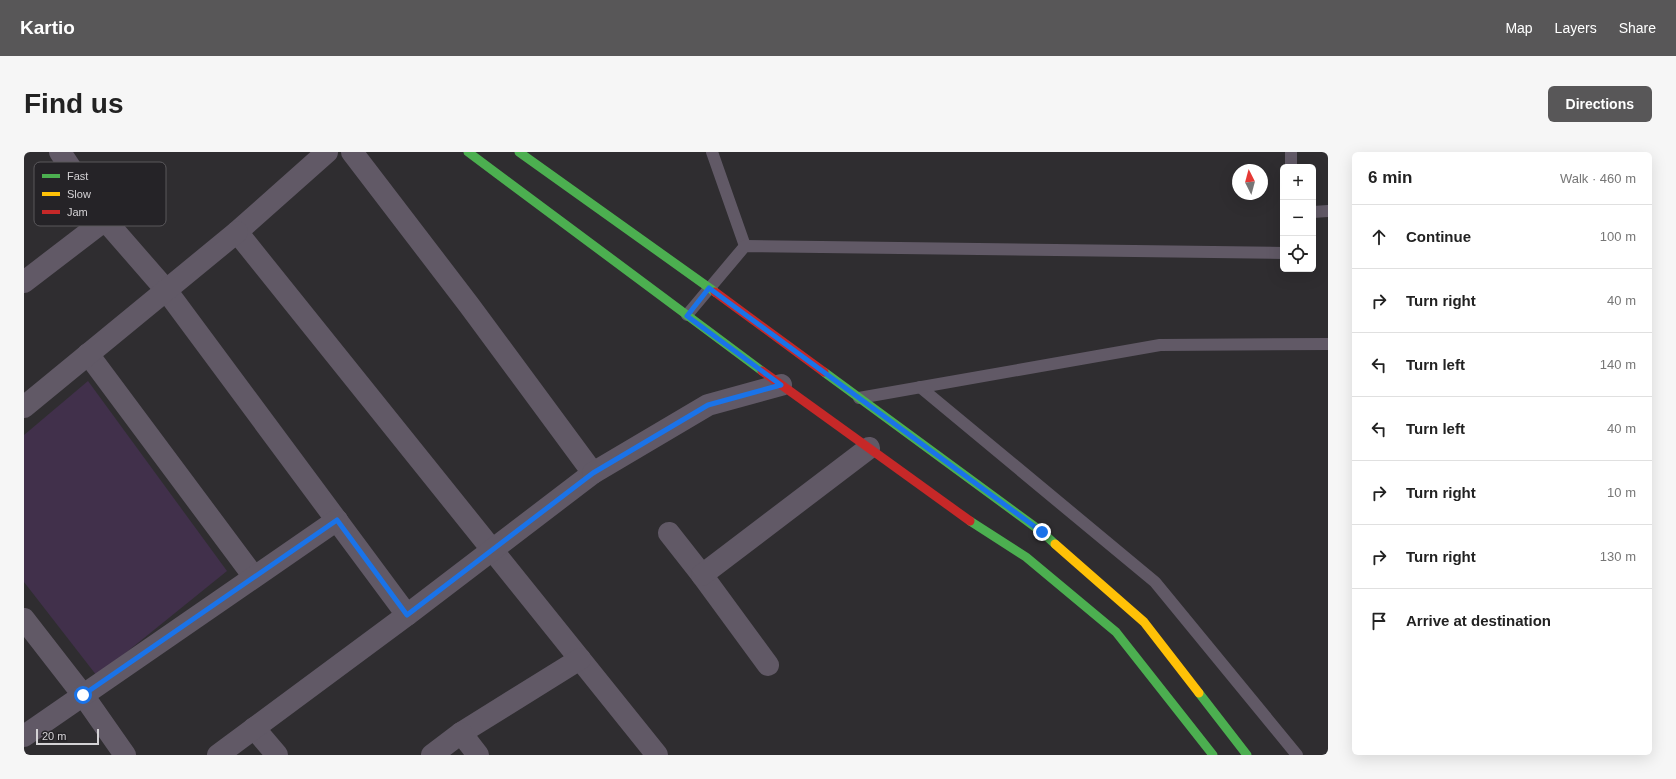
<!DOCTYPE html>
<html lang="en">
<head>
<meta charset="utf-8">
<style>
	:root { --surface:#fff; --page:#f6f6f6; --text:#222; --muted:#767676; --line:#e0e0e0; --accent:#585758 }
	body { margin:0; font-family:Arial,sans-serif; background:var(--page); color:var(--text) }
	.controls { position:absolute; right:12px; top:12px; display:grid; overflow:hidden; border-radius:6px; box-shadow:0 4px 16px #0002 }
	.controls button { width:36px; height:36px; display:grid; place-items:center; padding:0; border:0; border-bottom:1px solid var(--line); background:var(--surface); color:var(--text); font:20px sans-serif }
	.compass { position:absolute; left:1208px; top:12px; width:36px; height:36px; border-radius:50%; background:var(--surface); box-shadow:0 4px 16px #0002; rotate:354deg }
	.scale { position:absolute; left:12px; bottom:10px; width:63px; box-sizing:border-box; padding-left:4px; border:2px solid #d4d2d5; border-top:0; font-size:11px; line-height:14px; white-space:nowrap; color:#d4d2d5; -webkit-text-stroke:3px #252327; paint-order:stroke }
	.stop { position:absolute; width:12px; height:12px; margin:-9px; border:3px solid #1a73e8; border-radius:50%; background:#fff }
	.stop.end { background:#1a73e8; border-color:#fff; box-shadow:0 1px 4px #0008 }
	.list { margin:0; padding:0; list-style:none }
	h2 { display:flex; justify-content:space-between; align-items:center; height:52px; margin:0; padding:0 16px; font-size:17px }
	h2 small { font-size:13px; font-weight:400; color:var(--muted) }
	.list li { display:grid; grid-template-columns:26px 1fr auto; gap:12px; align-items:center; box-sizing:border-box; height:64px; padding:0 16px; border-top:1px solid var(--line) }
	.list b { display:block; font-size:15px; white-space:nowrap }
	.list em { font-size:13px; font-style:normal; color:var(--muted) }
	.icon { flex:none; width:22px; height:22px; fill:none; stroke:currentColor; stroke-width:2; stroke-linecap:round; stroke-linejoin:round }
	.map { position:relative; flex:none; width:1304px; height:603px; overflow:hidden; border-radius:6px }
	header { display:flex; align-items:center; gap:24px; box-sizing:border-box; height:56px; padding:0 20px; background:var(--accent); color:#fff }
	header strong { font-size:19px }
	nav { display:flex; gap:22px; margin-inline-start:auto; font-size:14px }
	.intro { display:flex; align-items:center; justify-content:space-between; box-sizing:border-box; height:96px; padding:0 24px }
	h1 { margin:0; font-size:28px }
	.button { padding:10px 18px; border-radius:6px; background:var(--accent); color:#fff; font-size:14px; font-weight:700 }
	main { display:flex; gap:24px; padding:0 24px }
	aside { flex:1; background:var(--surface); border-radius:6px; box-shadow:0 4px 16px #0002 }
	.map>svg:first-child { display:block }
	.green { fill:#41304b }
	.lines { fill:none; stroke-linecap:round; stroke-linejoin:round }
	.lane { stroke:#615966; stroke-width:12 }
	.street { stroke:#615966; stroke-width:22 }
	.fast { stroke:#4caf50; stroke-width:9 }
	.slow { stroke:#ffc107; stroke-width:9 }
	.jam { stroke:#c62828; stroke-width:9 }
	.route { stroke:#1a73e8; stroke-width:5 }
	.key { fill:#252327; stroke:#5a585b; stroke-width:1 }
	.key-label { font-size:11px; fill:#d4d2d5 }
</style>
</head>
<body>
<header>
<strong>Kartio</strong>
<nav><a>Map</a><a>Layers</a><a>Share</a></nav>
</header>
<div class="intro"><h1>Find us</h1><a class="button">Directions</a></div>
<main>
<div class="map">
<svg width="1304" height="603" viewBox="0 0 1304 603">
	<rect width="100%" height="100%" fill="#2f2d30"/>
	<path class="green" d="M64 229 203 419 73 524 0 430V283Z"/>
	<g class="lines">
		<g class="lane">
			<path d="M688 0 721 94"/>
			<path d="M1267 0V15"/>
			<path d="M1289 60 1304 59"/>
			<path d="M663 163 721 94 1259 101"/>
			<path d="M896 235 1131 430 1273 603"/>
			<path d="M835 246 1136 193 1304 192"/>
		</g>
		<g class="street">
			<path d="M36 0 81 68"/>
			<path d="M303 0 213 80 633 603"/>
			<path d="M0 130 81 68 142 138 383 463 569 321 445 153 328 0"/>
			<path d="M64 202 230 425"/>
			<path d="M0 255 213 80"/>
			<path d="M569 321 684 253 757 233"/>
			<path d="M645 381 678 423 744 513"/>
			<path d="M678 423 845 296"/>
			<path d="M0 467 59 543 101 603"/>
			<path d="M230 576 253 603"/>
			<path d="M437 581 556 507"/>
			<path d="M0 584 313 368"/>
			<path d="M194 603 383 463"/>
			<path d="M408 603 437 581 454 603"/>
		</g>
		<g class="fast">
			<path d="M444 0 738 219"/>
			<path d="M495 0 691 140"/>
			<path d="M800 220 1018 380 1031 392"/>
			<path d="M946 369 1002 405 1092 480 1189 603"/>
			<path d="M1175 541 1223 603"/>
		</g>
		<path class="slow" d="M1031 392 1120 470 1175 541"/>
		<g class="jam">
			<path d="M691 140 800 220"/>
			<path d="M738 219 946 369"/>
		</g>
	</g>
	<g class="lines">
		<path class="route" d="M59 543 313 368 383 463 569 321 684 253 757 233 663 164 685 136 1018 380"/>
	</g>
	<rect x="10" y="10" width="132" height="64" rx="6" class="key"/>
	<rect x="18" y="22" width="18" height="4" fill="#4caf50"/>
	<rect x="18" y="40" width="18" height="4" fill="#ffc107"/>
	<rect x="18" y="58" width="18" height="4" fill="#c62828"/>
	<g class="key-label">
		<text x="43" y="28">Fast</text>
		<text x="43" y="46">Slow</text>
		<text x="43" y="64">Jam</text>
	</g>
</svg>
<div class="controls">
<button>+</button>
<button>−</button>
<button><svg class="icon" aria-label="locate" viewBox="0 0 24 24"><circle cx="12" cy="12" r="6"/><path d="M12 2v4M12 18v4M2 12h4M18 12h4"/></svg></button>
</div>
<svg class="compass" viewBox="-18 -18 36 36"><path d="M0-13l5 13h-10z" fill="#e53935"/><path d="M0 13l5-13h-10z" fill="#767676"/></svg>
<div class="scale">20 m</div>
<div class="stop" style="left:59px;top:543px"></div>
<div class="stop end" style="left:1018px;top:380px"></div>
</div>
<aside>
<h2>6 min<small>Walk · 460 m</small></h2>
<ul class="list">
<li><svg class="icon" aria-label="ahead" viewBox="0 0 24 24"><path d="M12 20V5M6 11l6-6 6 6"/></svg><div><b>Continue</b></div><em>100 m</em></li>
<li><svg class="icon" aria-label="right" viewBox="0 0 24 24"><path d="M7 20v-9h11M14 6l5 5-5 5"/></svg><div><b>Turn right</b></div><em>40 m</em></li>
<li><svg class="icon" aria-label="left" viewBox="0 0 24 24"><path d="M17 20v-9H6M10 6l-5 5 5 5"/></svg><div><b>Turn left</b></div><em>140 m</em></li>
<li><svg class="icon" aria-label="left" viewBox="0 0 24 24"><path d="M17 20v-9H6M10 6l-5 5 5 5"/></svg><div><b>Turn left</b></div><em>40 m</em></li>
<li><svg class="icon" aria-label="right" viewBox="0 0 24 24"><path d="M7 20v-9h11M14 6l5 5-5 5"/></svg><div><b>Turn right</b></div><em>10 m</em></li>
<li><svg class="icon" aria-label="right" viewBox="0 0 24 24"><path d="M7 20v-9h11M14 6l5 5-5 5"/></svg><div><b>Turn right</b></div><em>130 m</em></li>
<li><svg class="icon" aria-label="arrive" viewBox="0 0 24 24"><path d="M6 21V4h12l-3 4 3 4H6"/></svg><div><b>Arrive at destination</b></div></li>
</ul>
</aside>
</main>
</body>
</html>
